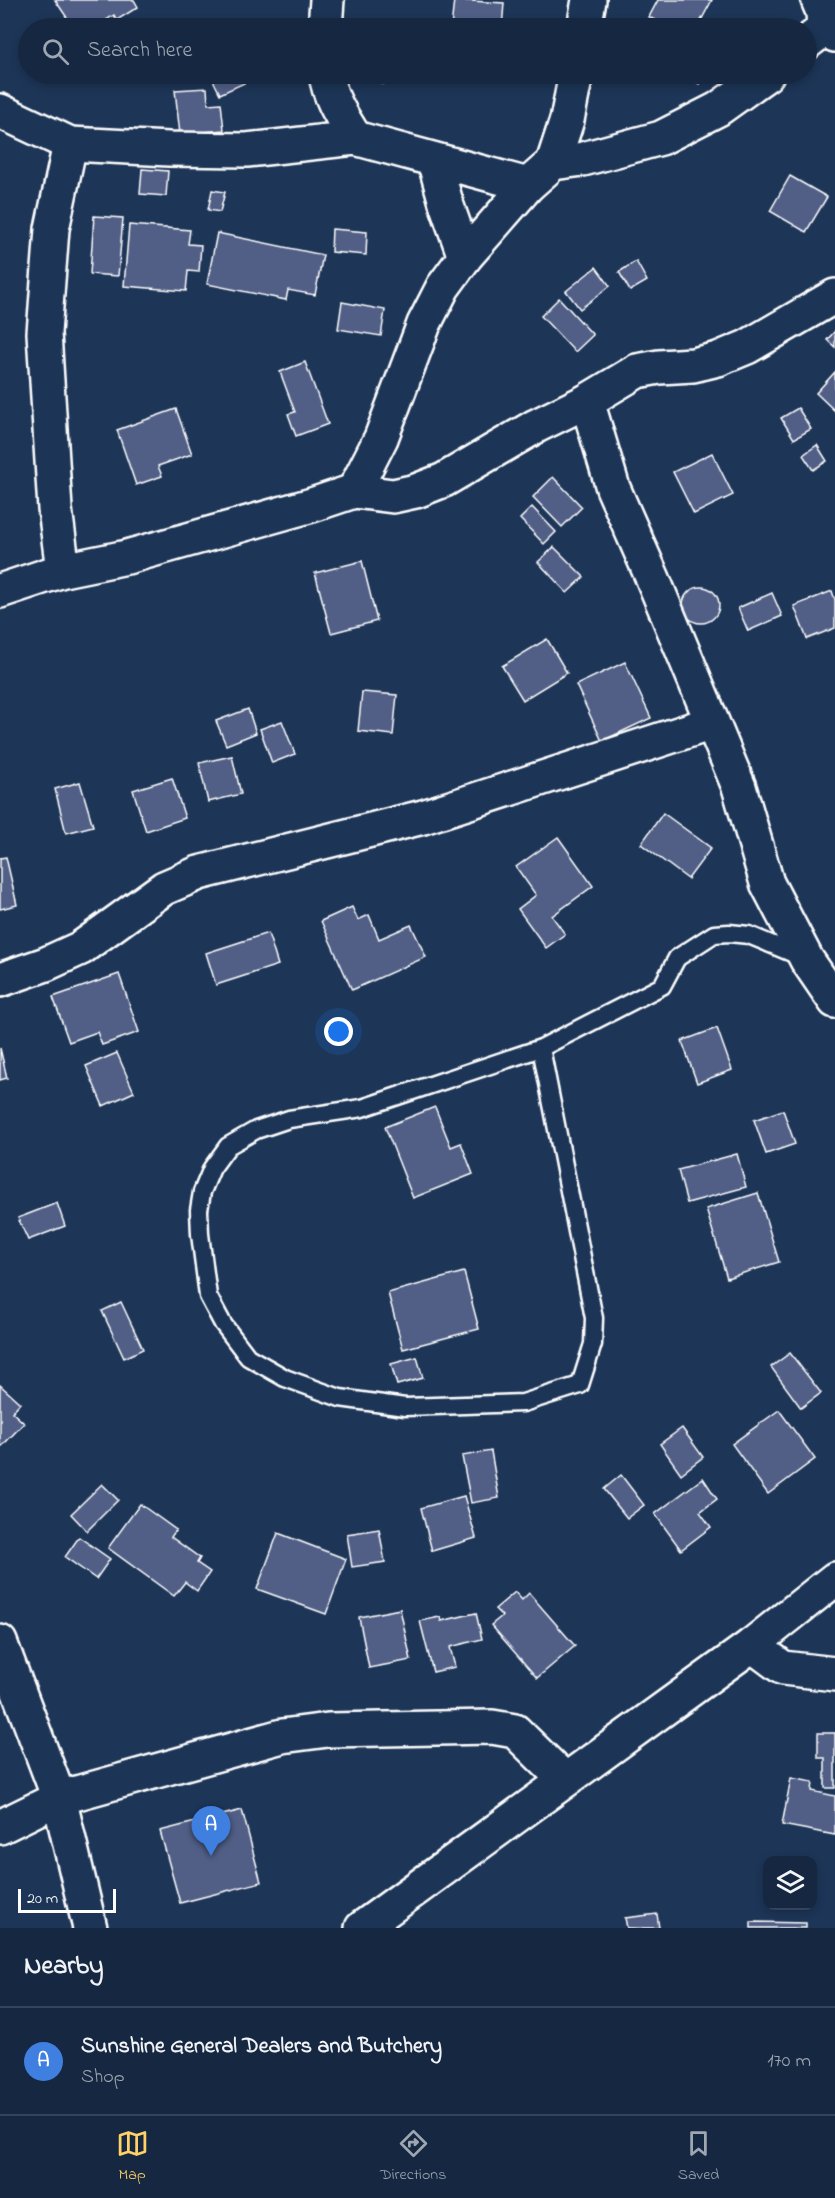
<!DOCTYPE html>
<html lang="en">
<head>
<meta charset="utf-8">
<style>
	:root { --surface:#162841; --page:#23344c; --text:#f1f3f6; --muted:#9ea6b1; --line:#35445a; --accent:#ffd166 }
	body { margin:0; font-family:"Indie Flower",sans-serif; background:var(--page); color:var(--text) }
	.controls { position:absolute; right:18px; bottom:18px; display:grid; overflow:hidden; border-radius:12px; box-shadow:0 3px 9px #0003 }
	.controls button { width:54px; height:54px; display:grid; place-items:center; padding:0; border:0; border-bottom:2px solid var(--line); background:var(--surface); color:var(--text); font:30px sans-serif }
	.scale { position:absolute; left:18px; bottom:15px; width:98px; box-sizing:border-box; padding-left:6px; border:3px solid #fff; border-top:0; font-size:16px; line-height:21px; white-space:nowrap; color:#fff; -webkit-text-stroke:4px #1d3557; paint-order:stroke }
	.you { position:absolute; left:339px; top:1032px; width:21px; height:21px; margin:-15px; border:4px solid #fff; border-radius:50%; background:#1a73e8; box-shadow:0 0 0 9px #1a73e833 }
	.badge { display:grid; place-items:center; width:39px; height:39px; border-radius:50%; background:var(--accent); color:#fff; font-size:20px; font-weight:700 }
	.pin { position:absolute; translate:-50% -50px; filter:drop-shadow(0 2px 3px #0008) }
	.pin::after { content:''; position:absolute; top:32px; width:21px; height:18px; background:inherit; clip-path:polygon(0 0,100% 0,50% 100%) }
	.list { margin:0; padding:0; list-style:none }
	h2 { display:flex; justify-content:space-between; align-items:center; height:78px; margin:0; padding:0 24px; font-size:26px }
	h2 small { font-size:20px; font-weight:400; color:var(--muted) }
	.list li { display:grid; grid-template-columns:39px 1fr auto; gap:18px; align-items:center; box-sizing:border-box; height:108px; padding:0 24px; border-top:2px solid var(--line) }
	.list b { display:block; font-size:22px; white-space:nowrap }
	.list p { margin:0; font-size:20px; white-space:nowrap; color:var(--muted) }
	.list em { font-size:20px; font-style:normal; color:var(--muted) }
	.icon { flex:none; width:33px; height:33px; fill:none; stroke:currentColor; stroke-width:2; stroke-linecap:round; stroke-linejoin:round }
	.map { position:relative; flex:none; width:835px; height:1928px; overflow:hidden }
	.search { position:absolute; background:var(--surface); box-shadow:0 3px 9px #0003; left:18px; right:18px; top:18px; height:66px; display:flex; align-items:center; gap:15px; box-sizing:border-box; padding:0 21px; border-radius:33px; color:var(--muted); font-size:22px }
	.sheet { height:186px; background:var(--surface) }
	nav { display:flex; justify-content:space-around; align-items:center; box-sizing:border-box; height:84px; border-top:2px solid var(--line); background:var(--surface); font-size:16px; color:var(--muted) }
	nav a { display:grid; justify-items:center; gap:3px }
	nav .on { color:var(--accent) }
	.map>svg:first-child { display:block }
	.building { fill:#515f87; stroke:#fff; stroke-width:1.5 }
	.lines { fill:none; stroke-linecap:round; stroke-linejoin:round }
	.lane-casing { stroke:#fff; stroke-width:21 }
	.street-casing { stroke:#fff; stroke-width:38 }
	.secondary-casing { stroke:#fff; stroke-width:38 }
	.lane { stroke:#1d3557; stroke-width:16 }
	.street { stroke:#1d3557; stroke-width:33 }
	.secondary { stroke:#1d3557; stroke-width:33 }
</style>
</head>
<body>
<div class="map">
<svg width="835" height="1928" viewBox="0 0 835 1928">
	<rect width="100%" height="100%" fill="#1d3557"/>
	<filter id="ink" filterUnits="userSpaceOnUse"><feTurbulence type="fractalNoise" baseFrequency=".0167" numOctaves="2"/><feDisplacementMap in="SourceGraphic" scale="12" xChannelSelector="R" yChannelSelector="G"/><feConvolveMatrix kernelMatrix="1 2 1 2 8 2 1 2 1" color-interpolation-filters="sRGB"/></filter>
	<g filter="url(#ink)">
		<g class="building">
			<path d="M55 0H134L138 7 117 20 114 15 94 28H74Z"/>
			<path d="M454 0 504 3 502 28H451Z"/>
			<path d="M658 0H712L697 28H670L649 17Z"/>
			<path d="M210 74H264L220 94Z"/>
			<path d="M380 74H414V77L382 84Z"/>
			<path d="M662 74H681L675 82Z"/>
			<path d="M685 74H706L699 84Z"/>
			<path d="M207 88 208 104 221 103 224 130 180 134 175 90Z"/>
			<path d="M142 169 168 171 166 196 140 194Z"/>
			<path d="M790 176 827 197 806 232 770 211Z"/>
			<path d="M212 190 225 192 220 212 208 210Z"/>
			<path d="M94 216 123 218 118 276 90 274Z"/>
			<path d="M129 225 190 230 188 244 201 245 199 272 188 271 186 291 124 286Z"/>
			<path d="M332 229 367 232 366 255 331 252Z"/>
			<path d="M217 233 323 255 315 295 288 290 286 300 207 284Z"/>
			<path d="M636 261 647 281 630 291 619 272Z"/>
			<path d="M596 267 610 286 580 309 566 291Z"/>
			<path d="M559 298 593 335 575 352 541 316Z"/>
			<path d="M342 302 385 310 381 336 338 329Z"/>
			<path d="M835 331V347L827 340Z"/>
			<path d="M305 362 328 424 296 436 288 414 295 412 280 372Z"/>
			<path d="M835 372V411L816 393Z"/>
			<path d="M798 408 811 429 794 439 781 418Z"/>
			<path d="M176 409 192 454 158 466 162 476 136 485 117 430Z"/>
			<path d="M817 445 827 461 813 470 803 455Z"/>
			<path d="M712 453 733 495 694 514 673 472Z"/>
			<path d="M553 477 582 507 562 527 533 497Z"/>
			<path d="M532 507 556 532 544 544 520 519Z"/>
			<path d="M554 547 584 577 567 593 538 562Z"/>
			<path d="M362 561 377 621 331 633 315 573Z"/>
			<circle cx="701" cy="605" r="18"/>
			<path d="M832 591 835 600V628L807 639 794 606Z"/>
			<path d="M772 593 782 616 748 631 738 608Z"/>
			<path d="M547 639 567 673 523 700 502 666Z"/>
			<path d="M625 662 651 718 602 741 576 685Z"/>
			<path d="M362 692 397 695 393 735 358 731Z"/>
			<path d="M248 709 256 733 226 745 216 721Z"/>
			<path d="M282 721 295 754 272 763 260 729Z"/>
			<path d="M232 756 241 794 208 802 199 763Z"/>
			<path d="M172 778 185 818 146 831 133 790Z"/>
			<path d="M80 782 93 826 66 833 55 789Z"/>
			<path d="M663 813 711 848 688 879 641 844Z"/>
			<path d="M558 837 593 886 552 916 565 934 546 948 518 909 536 895 516 867Z"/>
			<path d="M6 857 17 905 0 909V858Z"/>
			<path d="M352 907 358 920 369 915 379 939 411 925 426 957 352 990 321 921Z"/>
			<path d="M268 933 278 965 216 985 206 953Z"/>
			<path d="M119 974 139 1032 102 1045 97 1032 69 1042 53 997Z"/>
			<path d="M717 1028 732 1070 697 1083 682 1041Z"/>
			<path d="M0 1048 7 1078 0 1080Z"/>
			<path d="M117 1053 134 1092 103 1106 86 1066Z"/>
			<path d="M435 1107 451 1147 461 1143 473 1174 413 1198 385 1127Z"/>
			<path d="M783 1110 795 1144 766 1154 754 1120Z"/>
			<path d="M737 1154 746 1187 687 1203 678 1170Z"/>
			<path d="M758 1193 779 1262 727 1278 706 1209Z"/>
			<path d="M57 1203 65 1226 28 1240 18 1218Z"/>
			<path d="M464 1272 479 1329 403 1349 388 1293Z"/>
			<path d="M121 1302 143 1349 124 1358 102 1311Z"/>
			<path d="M790 1353 821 1393 801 1408 771 1367Z"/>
			<path d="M417 1357 423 1378 397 1385 391 1364Z"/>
			<path d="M0 1385 20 1403 12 1412 24 1423 2 1446 0 1445Z"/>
			<path d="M779 1410 815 1459 768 1494 732 1444Z"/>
			<path d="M682 1428 703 1457 681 1474 660 1444Z"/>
			<path d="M491 1451 499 1498 471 1503 462 1456Z"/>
			<path d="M621 1475 644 1505 627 1518 604 1489Z"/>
			<path d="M703 1478 717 1499 700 1512 711 1527 681 1550 655 1514Z"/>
			<path d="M102 1484 118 1500 87 1531 71 1514Z"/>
			<path d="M464 1496 476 1538 432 1551 421 1508Z"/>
			<path d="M140 1504 176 1530 171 1537 200 1558 197 1563 210 1572 197 1591 185 1582 174 1596 108 1548Z"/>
			<path d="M379 1529 385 1562 352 1567 347 1534Z"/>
			<path d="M278 1533 346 1559 326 1614 257 1589Z"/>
			<path d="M79 1537 110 1559 96 1579 65 1557Z"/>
			<path d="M515 1592 522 1600 529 1593 575 1646 537 1678 491 1625 502 1616 495 1609Z"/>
			<path d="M400 1609 411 1660 369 1668 359 1617Z"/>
			<path d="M476 1613 482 1639 450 1647 455 1667 433 1672 420 1621 440 1617 441 1621Z"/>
			<path d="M818 1733H835V1788H825V1758H818Z"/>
			<path d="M791 1778 813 1782 812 1791 835 1796V1835L782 1825Z"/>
			<path d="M242 1810 261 1882 180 1903 160 1831Z"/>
			<path d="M657 1914 659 1928H627L625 1918Z"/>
			<path d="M751 1922 806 1923V1928H751Z"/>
		</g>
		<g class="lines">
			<g class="lane-casing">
				<path id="lane" d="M541 1048 594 1318 593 1344 580 1385 523 1403 405 1407 340 1398 285 1378 248 1357 223 1324 208 1296 200 1234 199 1210 202 1192 212 1168 228 1146 256 1130 289 1119 362 1108 541 1048 662 986 677 958 714 934 729 933 749 935 804 958"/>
			</g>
			<g class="street-casing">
				<g id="street">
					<path d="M818 0 823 12 824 29"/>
					<path d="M325 28 327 0"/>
					<path d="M584 28 589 0"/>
					<path d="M806 43 824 29 835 35"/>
					<path d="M326 74C329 98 343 118 355 138"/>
					<path d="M0 111 70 144 169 149 247 150 355 138 528 185"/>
					<path d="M434 160 447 206 465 257"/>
					<path d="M553 163 567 120 576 74"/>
					<path d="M587 401 613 488 653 579 739 787 767 883 807 960 835 1001"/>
					<path d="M354 491 381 438 424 324 443 287 465 257 528 185 553 163 583 159 661 138 718 109 767 74"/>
					<path d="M63 570 55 509 44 333 52 229 70 144"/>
					<path d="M0 591 63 570 127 557 312 505 354 491 393 496 416 491 444 480 536 426 587 401 637 371 659 367 693 365 718 359 747 347 835 296"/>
					<path d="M0 980 46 964 81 948 164 888 199 873 423 817 712 723"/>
					<path d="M0 1642 59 1798 90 1928"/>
					<path d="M752 1645 835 1579"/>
					<path d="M0 1827 59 1798 282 1736 328 1730 492 1727 515 1731 564 1779"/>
				</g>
			</g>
			<g class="secondary-casing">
				<path id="secondary" d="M362 1928 752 1645 783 1668 835 1674"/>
			</g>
			<use href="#lane" class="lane"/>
			<use href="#street" class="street"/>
			<use href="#secondary" class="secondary"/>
		</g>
	</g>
</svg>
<div class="controls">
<button><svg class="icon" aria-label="layers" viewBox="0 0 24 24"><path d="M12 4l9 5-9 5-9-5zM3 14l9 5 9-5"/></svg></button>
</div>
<div class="scale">20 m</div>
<div class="you"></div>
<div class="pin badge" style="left:211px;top:1856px;background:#3f7fe0">A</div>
<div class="search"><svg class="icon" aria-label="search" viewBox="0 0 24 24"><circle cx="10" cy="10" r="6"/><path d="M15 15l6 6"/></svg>Search here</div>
</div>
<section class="sheet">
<h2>Nearby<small></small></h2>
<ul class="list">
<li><span class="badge" style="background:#3f7fe0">A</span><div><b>Sunshine General Dealers and Butchery</b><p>Shop</p></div><em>170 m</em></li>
</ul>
</section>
<nav>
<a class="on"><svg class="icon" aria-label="map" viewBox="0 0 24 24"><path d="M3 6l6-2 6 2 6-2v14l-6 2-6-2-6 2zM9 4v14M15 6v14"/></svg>Map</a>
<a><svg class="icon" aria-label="directions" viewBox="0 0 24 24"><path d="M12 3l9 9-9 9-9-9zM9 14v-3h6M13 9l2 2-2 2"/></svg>Directions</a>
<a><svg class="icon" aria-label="saved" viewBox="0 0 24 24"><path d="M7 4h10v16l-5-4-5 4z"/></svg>Saved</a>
</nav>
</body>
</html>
